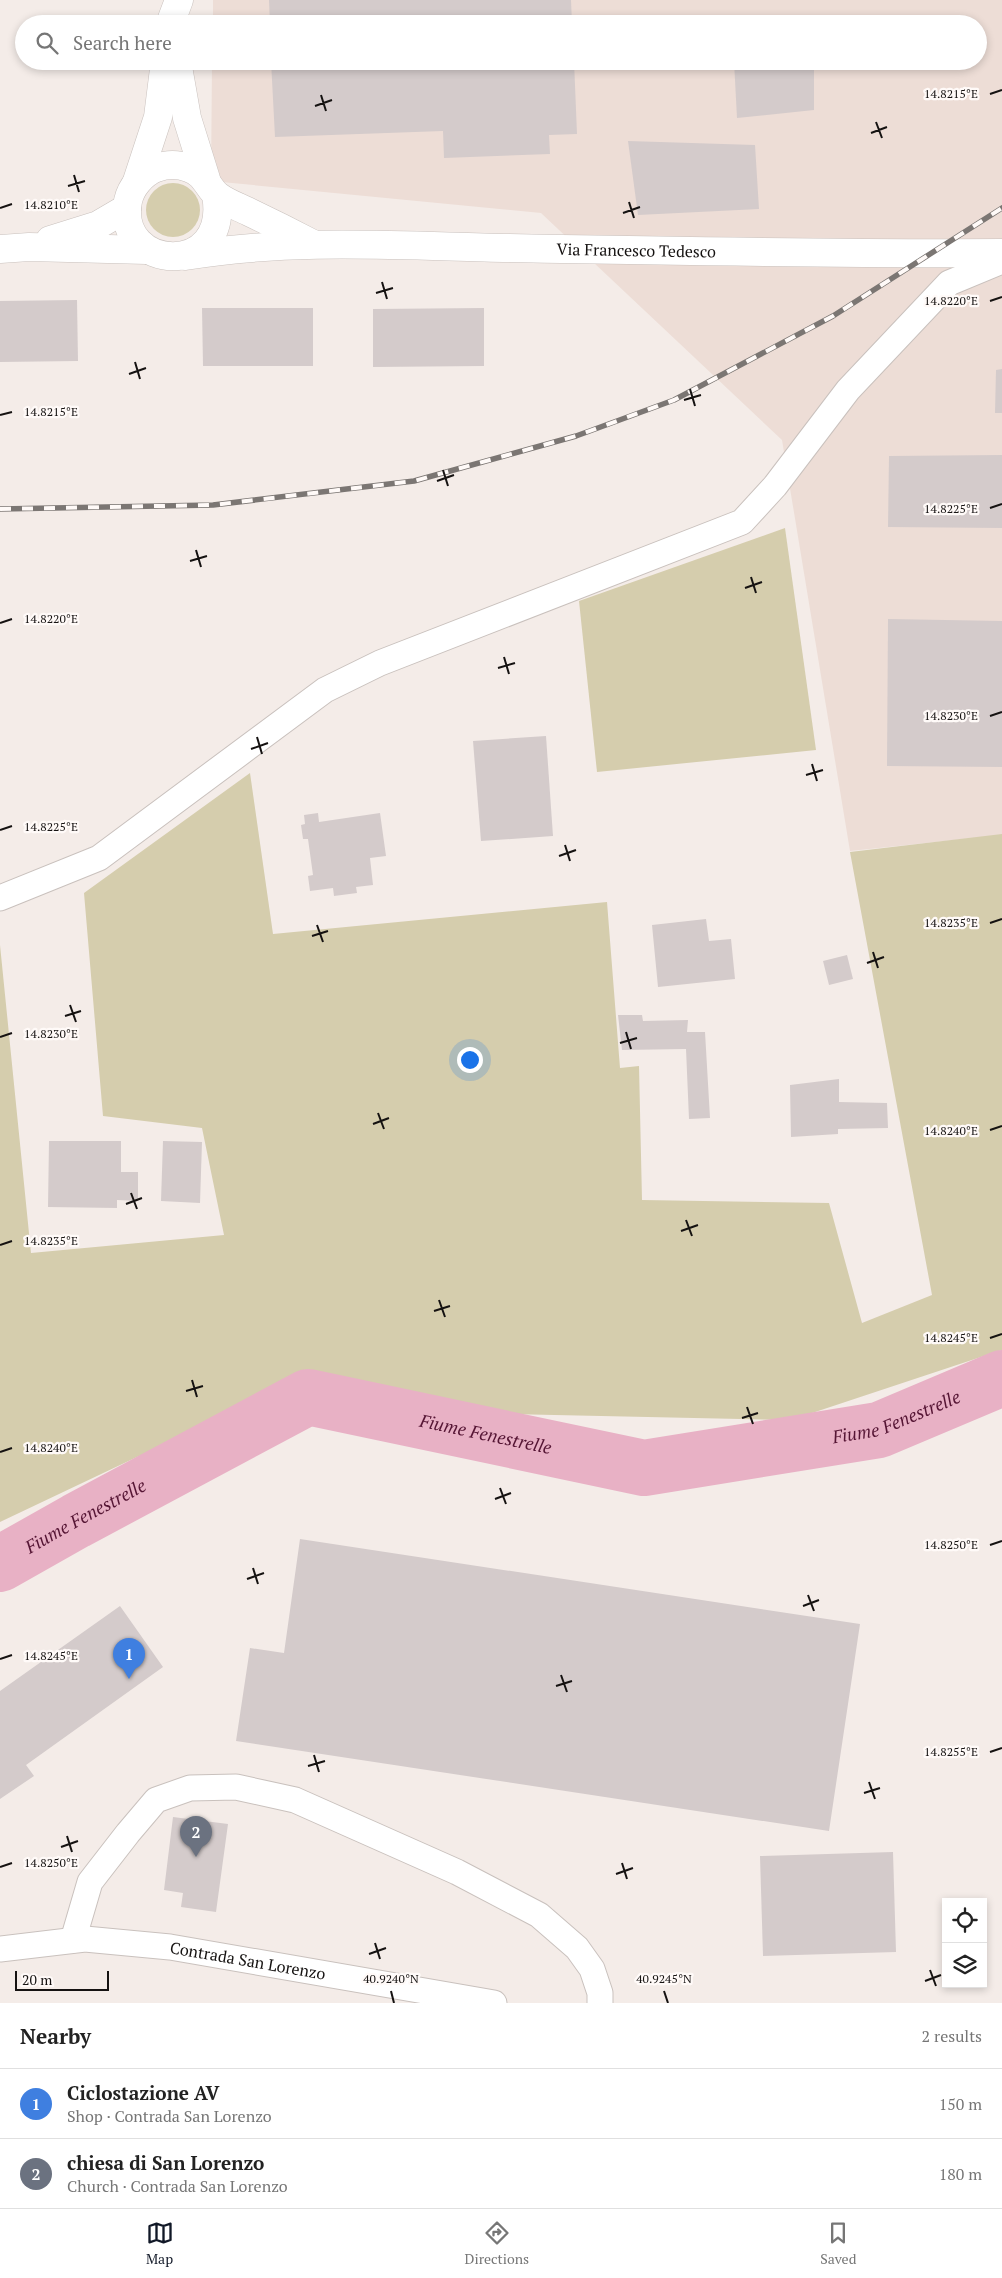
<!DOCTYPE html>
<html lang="en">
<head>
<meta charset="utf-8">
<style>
	:root { --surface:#fff; --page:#f6f6f6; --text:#222; --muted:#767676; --line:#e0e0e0; --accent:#111827 }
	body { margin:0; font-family:"PT Serif",serif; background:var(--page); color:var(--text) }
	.controls { position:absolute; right:15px; bottom:15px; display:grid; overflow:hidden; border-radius:0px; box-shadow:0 2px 8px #0003 }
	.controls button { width:45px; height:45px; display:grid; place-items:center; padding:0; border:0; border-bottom:1px solid var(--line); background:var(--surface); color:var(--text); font:25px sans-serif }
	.scale { position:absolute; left:15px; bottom:12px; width:94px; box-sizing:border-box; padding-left:5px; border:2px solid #151211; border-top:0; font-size:14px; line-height:18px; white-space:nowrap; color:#151211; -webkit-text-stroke:4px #fffaf8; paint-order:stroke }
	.you { position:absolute; left:469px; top:1059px; width:18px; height:18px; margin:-12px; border:4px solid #fff; border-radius:50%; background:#1a73e8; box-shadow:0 0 0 8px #1a73e833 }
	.badge { display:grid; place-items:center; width:32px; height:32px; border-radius:50%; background:var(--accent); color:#fff; font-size:16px; font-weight:700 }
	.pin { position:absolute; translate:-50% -41px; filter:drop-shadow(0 1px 2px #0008) }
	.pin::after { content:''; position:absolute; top:26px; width:18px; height:15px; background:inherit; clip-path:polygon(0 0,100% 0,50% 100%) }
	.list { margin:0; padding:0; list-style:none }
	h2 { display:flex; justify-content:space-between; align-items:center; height:65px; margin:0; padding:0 20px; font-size:21px }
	h2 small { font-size:16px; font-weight:400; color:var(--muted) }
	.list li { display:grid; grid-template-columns:32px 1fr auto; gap:15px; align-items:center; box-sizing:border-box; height:70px; padding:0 20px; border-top:1px solid var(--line) }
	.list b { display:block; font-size:19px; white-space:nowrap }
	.list p { margin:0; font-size:16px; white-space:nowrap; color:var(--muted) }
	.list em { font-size:16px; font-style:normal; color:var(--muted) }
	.icon { flex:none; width:28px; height:28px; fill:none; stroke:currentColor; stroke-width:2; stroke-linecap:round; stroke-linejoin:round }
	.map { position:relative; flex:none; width:1002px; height:2003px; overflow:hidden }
	.search { position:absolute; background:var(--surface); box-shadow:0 2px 8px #0003; left:15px; right:15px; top:15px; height:55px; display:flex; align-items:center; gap:12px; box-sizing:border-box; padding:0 18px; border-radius:28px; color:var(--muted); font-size:19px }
	.sheet { height:205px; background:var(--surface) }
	nav { display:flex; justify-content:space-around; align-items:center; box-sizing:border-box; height:70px; border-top:1px solid var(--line); background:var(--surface); font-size:14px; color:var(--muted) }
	nav a { display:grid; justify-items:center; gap:2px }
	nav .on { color:var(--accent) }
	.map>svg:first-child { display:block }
	.built { fill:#edddd6 }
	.green { fill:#d5cdad }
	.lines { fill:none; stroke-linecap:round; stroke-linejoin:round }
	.river { stroke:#e8b1c5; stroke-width:56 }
	.building { fill:#d4cbcb }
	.street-casing { stroke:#c9c1bd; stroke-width:27 }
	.secondary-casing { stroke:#c9c1bd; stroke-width:29 }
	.street { stroke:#fff; stroke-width:25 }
	.secondary { stroke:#fff; stroke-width:28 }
	.rail-casing { stroke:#7b7673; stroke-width:5.5 }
	.rail { stroke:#fffaf8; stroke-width:4; stroke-dasharray:11; stroke-linecap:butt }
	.ticks { fill:none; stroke:#151211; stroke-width:2 }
	.labels { text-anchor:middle; stroke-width:4.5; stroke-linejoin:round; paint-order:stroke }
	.street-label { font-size:16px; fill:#151211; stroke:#fffaf8 }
	.water-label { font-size:18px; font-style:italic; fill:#551534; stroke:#fffaf8 }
	.ticks-label { font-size:12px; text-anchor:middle; fill:#151211; stroke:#fffaf8; stroke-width:4.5; stroke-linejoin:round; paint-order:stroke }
</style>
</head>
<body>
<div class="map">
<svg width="1002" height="2003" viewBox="0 0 1002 2003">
	<rect width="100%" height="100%" fill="#f4ece8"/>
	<path class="built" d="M213 0H1002V835L850 851 782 440 541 213 211 181 212 61H978V24H213Z"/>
	<g class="green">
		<circle cx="173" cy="210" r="27"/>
		<path d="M785 528 816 750 597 772 579 601Z"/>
		<path d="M250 773 273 934 607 902 620 1068 639 1066 642 1200 829 1203 862 1323 932 1295 850 852 1002 834V1350L791 1420 506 1414 326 1380 137 1457 0 1522V945L31 1253 224 1235 202 1128 103 1116 84 893Z"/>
	</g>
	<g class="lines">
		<path class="river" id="s1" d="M0 1564 76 1521 308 1397 644 1468 879 1430 1002 1378"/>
	</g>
	<g class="building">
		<path d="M269 0H571L572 24H270Z"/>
		<path d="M271 61H574L577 134 549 135 550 154 444 158 443 131 275 137Z"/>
		<path d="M734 61H814V110L737 118Z"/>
		<path d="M628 141 755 145 759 209 638 215Z"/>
		<path d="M77 300 78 361 0 362V301Z"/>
		<path d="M202 308H313V366H203Z"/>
		<path d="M484 308V366L373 367V309Z"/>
		<path d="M1002 369V413H995L996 370Z"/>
		<path d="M1002 455V528L888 527 889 456Z"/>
		<path d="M888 619 1002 621V767L887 766Z"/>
		<path d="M546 736 553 836 481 841 473 741Z"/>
		<path d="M318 813 319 822 380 813 386 856 370 858 373 885 356 887 357 893 334 896 333 888 310 891 308 876 313 875 308 839H303L301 825 305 824 304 815Z"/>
		<path d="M706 919 709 941 731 939 735 979 658 987 652 925Z"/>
		<path d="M847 955 853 979 829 985 823 961Z"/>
		<path d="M618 1015H642L643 1021 688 1020 687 1032H705L710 1118 689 1119 686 1049 622 1050Z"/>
		<path d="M839 1079V1102L887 1103 888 1128 838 1129V1134L791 1137 790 1085Z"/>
		<path d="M49 1141H121V1172H138V1201L117 1200V1208L48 1207Z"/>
		<path d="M163 1141 202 1142 200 1203 161 1201Z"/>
		<path d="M300 1539 860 1624 829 1831 236 1741 250 1648 284 1653Z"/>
		<path d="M120 1606 163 1667 26 1765 34 1776 0 1799V1691Z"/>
		<path d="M173 1817 228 1824 216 1912 181 1907 183 1893 164 1890Z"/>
		<path d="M893 1852 896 1952 763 1956 760 1856Z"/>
	</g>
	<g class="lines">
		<g class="street-casing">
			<g id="street">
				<path d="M0 898 99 858 325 690 380 663 742 522 775 486 848 390 949 283 1002 261"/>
				<path d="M73 1940 90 1882 128 1833 156 1800 190 1788 236 1787 295 1800 457 1872 539 1915 577 1948 592 1969 600 1993V2003"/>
				<path id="s2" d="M0 1949 85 1939 170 1947 494 2003"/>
			</g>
		</g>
		<g class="secondary-casing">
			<g id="secondary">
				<path d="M170 24 179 0"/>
				<path d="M177 61 187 118 206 179"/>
				<path d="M137 181 158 117 165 61"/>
				<path d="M216 195C231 279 115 272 128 201 131 187 142 174 156 168 167 164 178 164 189 168 206 174 208 189 218 196 227 203 239 207 249 212 270 222 292 233 313 244"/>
				<path d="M50 240 98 225 127 208"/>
				<path d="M0 249 29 247 147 250"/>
				<path id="s3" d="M185 256C292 238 402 246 509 248 673 251 838 254 1002 253"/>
			</g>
		</g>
		<use href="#street" class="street"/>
		<use href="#secondary" class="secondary"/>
		<g class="rail-casing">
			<path id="rail" d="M0 509 213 505 414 481 576 436 674 400 833 316 1002 208"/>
		</g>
		<use href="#rail" class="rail"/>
	</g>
	<path class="ticks" d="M990 94 1002 90M321 95 326 111M315 106 332 100M876 122 882 138M871 133 887 127M74 175 79 192M68 186 85 181M629 202 634 218M0 208 12 204M623 213 640 207M382 282 387 299M376 293 393 288M990 301 1002 297M135 362 140 379M129 374 146 368M690 389 695 406M684 400 701 395M0 415 12 412M443 470 448 486M437 481 454 475M990 508 1002 504M196 550 201 567M190 561 207 556M751 577 756 593M745 588 762 582M0 623 12 619M504 657 509 674M498 668 515 663M990 716 1002 712M257 737 262 754M251 749 268 743M812 764 817 781M806 775 823 770M0 830 12 826M565 845 570 861M559 856 576 850M990 923 1002 919M317 925 323 942M312 936 328 931M873 952 878 968M867 963 884 957M70 1005 76 1022M65 1016 81 1011M626 1032 631 1049M0 1037 12 1033M620 1043 637 1038M378 1113 384 1129M373 1124 389 1118M990 1130 1002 1126M131 1193 137 1209M126 1204 142 1198M686 1220 692 1236M681 1231 698 1225M0 1245 12 1241M439 1300 445 1317M434 1311 450 1306M990 1338 1002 1334M192 1380 197 1397M186 1391 203 1386M747 1407 753 1424M742 1418 758 1413M0 1452 12 1448M500 1488 506 1504M495 1499 511 1493M990 1545 1002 1541M253 1568 258 1584M247 1579 264 1573M808 1595 814 1611M803 1606 819 1600M0 1659 12 1655M561 1675 567 1692M556 1686 572 1681M990 1752 1002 1748M314 1755 319 1772M308 1766 325 1761M869 1782 875 1799M864 1793 880 1788M67 1836 72 1852M61 1847 78 1841M622 1863 627 1879M0 1867 12 1863M616 1874 633 1868M375 1943 380 1959M369 1954 386 1948M930 1970 936 1986M925 1981 941 1975M391 1991 394 2003M664 1991 668 2003"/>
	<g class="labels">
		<g class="street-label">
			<text dy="6" stroke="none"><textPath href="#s3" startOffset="452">Via Francesco Tedesco</textPath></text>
			<text dy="6" stroke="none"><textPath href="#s2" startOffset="250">Contrada San Lorenzo</textPath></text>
		</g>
		<g class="water-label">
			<text dy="6" stroke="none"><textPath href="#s1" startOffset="952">Fiume Fenestrelle</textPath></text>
			<text dy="6" stroke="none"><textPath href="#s1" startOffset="532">Fiume Fenestrelle</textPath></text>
			<text dy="6" stroke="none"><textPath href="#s1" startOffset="98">Fiume Fenestrelle</textPath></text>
		</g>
	</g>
	<g class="ticks-label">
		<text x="951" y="98">14.8215°E</text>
		<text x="51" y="209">14.8210°E</text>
		<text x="951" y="305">14.8220°E</text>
		<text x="51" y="416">14.8215°E</text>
		<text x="951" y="513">14.8225°E</text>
		<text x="51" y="623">14.8220°E</text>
		<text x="951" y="720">14.8230°E</text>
		<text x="51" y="831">14.8225°E</text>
		<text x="951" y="927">14.8235°E</text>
		<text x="51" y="1038">14.8230°E</text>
		<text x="951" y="1135">14.8240°E</text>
		<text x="51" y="1245">14.8235°E</text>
		<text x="951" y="1342">14.8245°E</text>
		<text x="51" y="1452">14.8240°E</text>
		<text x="951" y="1549">14.8250°E</text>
		<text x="51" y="1660">14.8245°E</text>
		<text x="951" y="1756">14.8255°E</text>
		<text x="51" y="1867">14.8250°E</text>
		<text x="391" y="1983">40.9240°N</text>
		<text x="664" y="1983">40.9245°N</text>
	</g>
</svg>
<div class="controls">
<button><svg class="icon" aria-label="locate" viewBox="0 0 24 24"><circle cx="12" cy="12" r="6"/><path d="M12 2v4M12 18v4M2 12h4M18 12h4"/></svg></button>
<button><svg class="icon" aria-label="layers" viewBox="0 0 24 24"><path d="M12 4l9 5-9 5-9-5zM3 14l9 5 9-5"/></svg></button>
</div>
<div class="scale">20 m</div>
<div class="you"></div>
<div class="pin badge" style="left:129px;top:1679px;background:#3f7fe0">1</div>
<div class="pin badge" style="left:196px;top:1857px;background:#6b7280">2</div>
<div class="search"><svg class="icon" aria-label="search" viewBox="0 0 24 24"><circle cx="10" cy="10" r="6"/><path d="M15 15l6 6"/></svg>Search here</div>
</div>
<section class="sheet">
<h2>Nearby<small>2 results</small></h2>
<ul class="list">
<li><span class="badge" style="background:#3f7fe0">1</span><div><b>Ciclostazione AV</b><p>Shop · Contrada San Lorenzo</p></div><em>150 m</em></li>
<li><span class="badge" style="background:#6b7280">2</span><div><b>chiesa di San Lorenzo</b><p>Church · Contrada San Lorenzo</p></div><em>180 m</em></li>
</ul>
</section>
<nav>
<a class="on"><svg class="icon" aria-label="map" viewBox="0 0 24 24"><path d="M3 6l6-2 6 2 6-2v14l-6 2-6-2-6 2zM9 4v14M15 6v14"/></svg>Map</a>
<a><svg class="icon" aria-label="directions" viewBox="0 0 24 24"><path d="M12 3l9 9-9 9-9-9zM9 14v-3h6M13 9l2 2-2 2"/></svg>Directions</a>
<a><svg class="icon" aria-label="saved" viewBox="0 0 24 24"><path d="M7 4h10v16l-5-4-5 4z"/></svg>Saved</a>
</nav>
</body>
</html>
